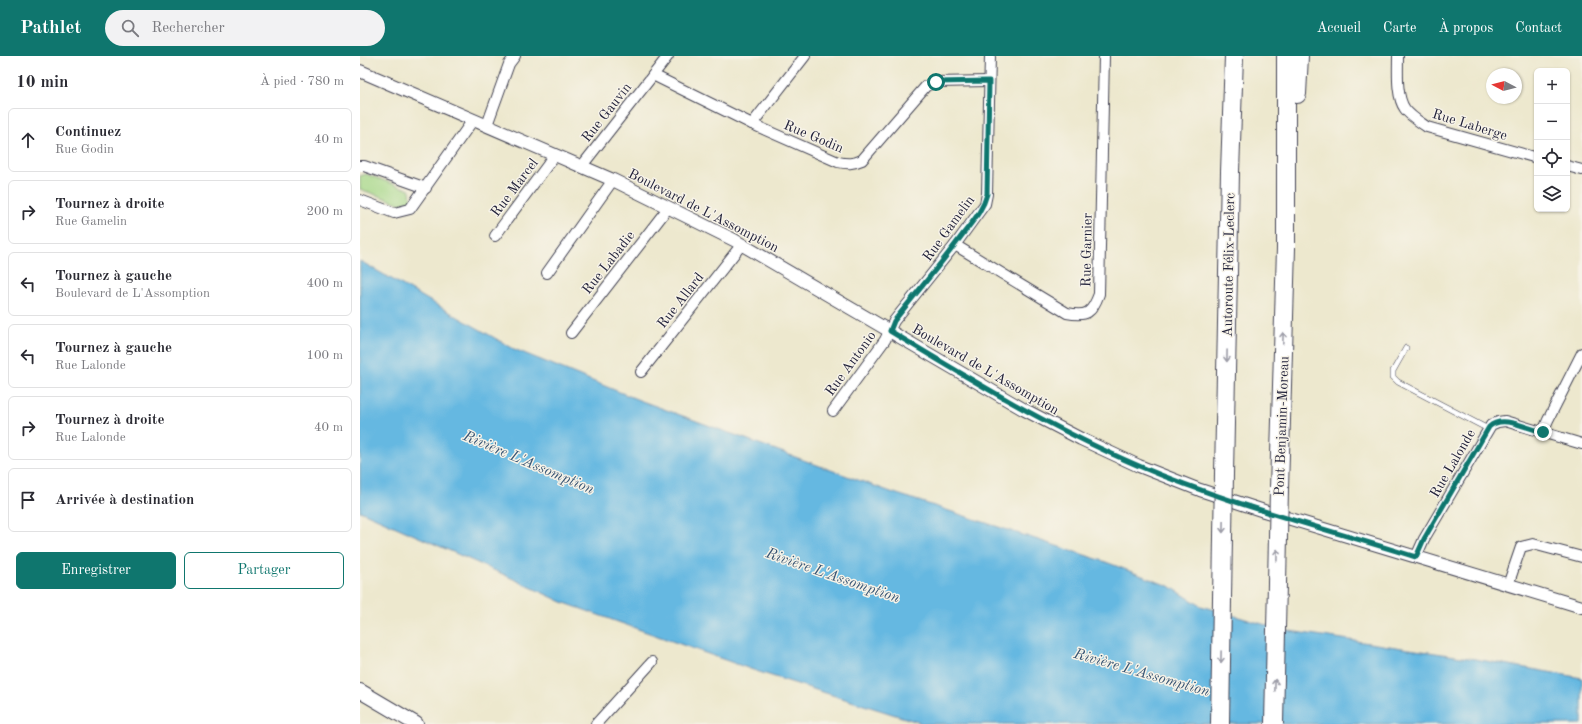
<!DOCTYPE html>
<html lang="fr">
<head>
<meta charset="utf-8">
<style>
	:root { --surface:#fff; --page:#f2f2f3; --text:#2b2b33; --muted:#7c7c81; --line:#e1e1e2; --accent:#0f766e }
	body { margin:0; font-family:"Old Standard TT",serif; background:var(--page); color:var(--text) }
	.controls { position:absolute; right:12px; top:12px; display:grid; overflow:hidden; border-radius:6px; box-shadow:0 1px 3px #0004 }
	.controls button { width:36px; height:36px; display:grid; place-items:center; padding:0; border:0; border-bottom:1px solid var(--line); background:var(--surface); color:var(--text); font:20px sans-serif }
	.compass { position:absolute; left:1126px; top:12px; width:36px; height:36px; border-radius:50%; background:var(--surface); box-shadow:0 1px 3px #0004; rotate:277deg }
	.stop { position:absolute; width:12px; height:12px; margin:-9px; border:3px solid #0f766e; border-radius:50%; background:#fff }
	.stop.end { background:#0f766e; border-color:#fff; box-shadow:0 1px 4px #0008 }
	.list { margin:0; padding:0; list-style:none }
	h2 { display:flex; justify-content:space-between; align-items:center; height:52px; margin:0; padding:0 16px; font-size:17px }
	h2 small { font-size:13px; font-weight:400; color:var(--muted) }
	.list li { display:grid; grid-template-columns:26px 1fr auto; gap:12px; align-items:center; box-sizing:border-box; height:64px; margin:0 8px 8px; padding:0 8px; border:1px solid var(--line); border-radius:6px }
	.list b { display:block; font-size:15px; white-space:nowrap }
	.list p { margin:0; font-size:13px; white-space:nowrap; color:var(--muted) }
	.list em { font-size:13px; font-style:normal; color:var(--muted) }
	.actions { display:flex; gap:8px; padding:12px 16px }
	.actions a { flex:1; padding:9px 0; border:1px solid var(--accent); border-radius:6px; text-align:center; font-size:14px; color:var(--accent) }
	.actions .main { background:var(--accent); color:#fff }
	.icon { flex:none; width:22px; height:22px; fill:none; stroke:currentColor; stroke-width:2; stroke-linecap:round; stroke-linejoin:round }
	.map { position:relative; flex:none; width:1222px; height:668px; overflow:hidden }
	header { display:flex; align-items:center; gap:24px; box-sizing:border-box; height:56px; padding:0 20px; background:var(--accent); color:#fff }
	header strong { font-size:19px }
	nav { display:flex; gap:22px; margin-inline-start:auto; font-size:14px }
	.search { width:280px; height:36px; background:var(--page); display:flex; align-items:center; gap:10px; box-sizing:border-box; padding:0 14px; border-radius:22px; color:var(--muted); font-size:15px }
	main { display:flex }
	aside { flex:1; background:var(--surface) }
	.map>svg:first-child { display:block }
	.green { fill:#a4d786; stroke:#637c60 }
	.water { fill:#65b8e1; stroke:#446d8e }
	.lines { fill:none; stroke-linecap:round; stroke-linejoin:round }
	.service-casing { stroke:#404051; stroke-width:6 }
	.minor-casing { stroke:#404051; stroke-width:12 }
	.tertiary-casing { stroke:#404051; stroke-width:14 }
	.secondary-casing { stroke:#404051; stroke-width:16 }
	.motorway-casing { stroke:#404051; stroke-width:20 }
	.service { stroke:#fff; stroke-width:5 }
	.minor { stroke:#fff; stroke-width:10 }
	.tertiary { stroke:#fff; stroke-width:12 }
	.secondary { stroke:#fff; stroke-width:14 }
	.motorway { stroke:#fff; stroke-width:18 }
	.motorway-bridge-casing { stroke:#404051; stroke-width:20; stroke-linecap:butt }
	.motorway-bridge { stroke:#fff; stroke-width:18 }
	.oneway { stroke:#9c9ca7 }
	.route { stroke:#0f766e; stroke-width:5 }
	.labels { text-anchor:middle; stroke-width:3; stroke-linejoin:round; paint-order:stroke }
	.street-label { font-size:14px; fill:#22223b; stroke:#f7f3e8 }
	.water-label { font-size:15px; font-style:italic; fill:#395675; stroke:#f7f3e8 }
</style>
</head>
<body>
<header>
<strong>Pathlet</strong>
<div class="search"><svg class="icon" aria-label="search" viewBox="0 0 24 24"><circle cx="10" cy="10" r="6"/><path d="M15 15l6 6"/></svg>Rechercher</div>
<nav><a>Accueil</a><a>Carte</a><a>À propos</a><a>Contact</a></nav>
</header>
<main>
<aside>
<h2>10 min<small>À pied · 780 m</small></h2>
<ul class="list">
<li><svg class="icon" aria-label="ahead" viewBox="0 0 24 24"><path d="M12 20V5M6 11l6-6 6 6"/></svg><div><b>Continuez</b><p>Rue Godin</p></div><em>40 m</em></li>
<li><svg class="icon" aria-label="right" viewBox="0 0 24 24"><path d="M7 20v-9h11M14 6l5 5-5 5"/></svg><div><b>Tournez à droite</b><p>Rue Gamelin</p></div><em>200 m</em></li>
<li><svg class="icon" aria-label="left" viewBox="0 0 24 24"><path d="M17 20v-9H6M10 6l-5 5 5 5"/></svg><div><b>Tournez à gauche</b><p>Boulevard de L'Assomption</p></div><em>400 m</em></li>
<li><svg class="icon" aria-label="left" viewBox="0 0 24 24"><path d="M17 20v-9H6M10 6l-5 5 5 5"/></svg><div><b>Tournez à gauche</b><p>Rue Lalonde</p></div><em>100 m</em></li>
<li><svg class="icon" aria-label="right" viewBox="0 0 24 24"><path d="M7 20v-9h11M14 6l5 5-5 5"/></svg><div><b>Tournez à droite</b><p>Rue Lalonde</p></div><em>40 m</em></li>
<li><svg class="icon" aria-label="arrive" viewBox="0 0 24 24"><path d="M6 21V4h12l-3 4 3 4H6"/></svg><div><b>Arrivée à destination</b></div></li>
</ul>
<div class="actions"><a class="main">Enregistrer</a><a>Partager</a></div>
</aside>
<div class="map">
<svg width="1222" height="668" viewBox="0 0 1222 668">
	<rect width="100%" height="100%" fill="#f7f3e8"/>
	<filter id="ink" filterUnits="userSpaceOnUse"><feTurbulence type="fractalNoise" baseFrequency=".025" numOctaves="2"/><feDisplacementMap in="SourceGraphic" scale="8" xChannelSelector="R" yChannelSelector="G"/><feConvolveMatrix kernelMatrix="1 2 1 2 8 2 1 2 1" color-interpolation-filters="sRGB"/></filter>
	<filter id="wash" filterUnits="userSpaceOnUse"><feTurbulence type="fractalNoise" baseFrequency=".012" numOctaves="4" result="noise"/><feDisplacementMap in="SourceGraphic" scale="16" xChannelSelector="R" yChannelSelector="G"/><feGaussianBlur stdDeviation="0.9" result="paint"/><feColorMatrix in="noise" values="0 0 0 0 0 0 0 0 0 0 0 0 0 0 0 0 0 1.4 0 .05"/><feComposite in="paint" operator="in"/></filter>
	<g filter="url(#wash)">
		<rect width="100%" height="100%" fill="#ede8ce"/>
		<path class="green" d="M6 118 50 134 51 144 41 148 0 133V120Z"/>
		<path class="water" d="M0 205 154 293 279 344 531 436 746 506 811 531 841 550 923 574 1115 603 1222 622V668H564L396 615 202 546 147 520 0 455Z"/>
	</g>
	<g filter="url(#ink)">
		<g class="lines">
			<g class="service-casing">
				<path id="service" d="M1046 292 1033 315V321L1038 326 1128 373"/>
			</g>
			<g class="minor-casing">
				<g id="minor">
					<path d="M1038 0C1038 15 1036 41 1045 53 1051 61 1060 66 1067 71L1177 102"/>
					<path d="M293 19 392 68 478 106C487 108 493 108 502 104L566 30 576 26 629 25"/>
					<path d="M392 68 445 0"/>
					<path d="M127 69 149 8 155 0"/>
					<path d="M0 110H4L66 132"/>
					<path d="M1207 110 1222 114"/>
					<path d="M221 111 308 0"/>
					<path d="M0 144 34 157 50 153 113 64"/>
					<path d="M135 180 195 99"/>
					<path d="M595 189 707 257C727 261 732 257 739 238L744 0"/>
					<path d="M187 217 253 124"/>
					<path d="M211 277 308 152"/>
					<path d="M281 316 382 188"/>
					<path d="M473 355 525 284 534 265 595 189 619 156 625 148 627 138 630 0"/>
					<path d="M1183 376 1188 364 1222 297"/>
					<path d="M1056 501 1064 483 1131 369 1138 366 1145 365 1222 388"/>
					<path d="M1148 529 1161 491 1173 488 1222 501"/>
					<path d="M236 668 292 606"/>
				</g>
			</g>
			<g class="tertiary-casing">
				<path id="tertiary" d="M0 15 253 124 374 184 663 353 721 383 779 410 840 434 904 455 1222 551"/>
			</g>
			<g class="secondary-casing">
				<path id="secondary" d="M0 635 56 668"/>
			</g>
			<g class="motorway-casing">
				<g id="motorway">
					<path d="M937 38 939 0"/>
					<path d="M864 418 870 116 874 0"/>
					<path d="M919 433 926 192V0"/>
				</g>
			</g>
			<use href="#service" class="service"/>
			<use href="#minor" class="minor"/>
			<use href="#tertiary" class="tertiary"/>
			<use href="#secondary" class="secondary"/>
			<use href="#motorway" class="motorway"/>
			<g class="motorway-bridge-casing">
				<g id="motorway-bridge">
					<path d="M860 668 864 418"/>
					<path d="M914 668 919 433"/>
				</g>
			</g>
			<use href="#motorway-bridge" class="motorway-bridge"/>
		</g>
		<defs><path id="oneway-shaft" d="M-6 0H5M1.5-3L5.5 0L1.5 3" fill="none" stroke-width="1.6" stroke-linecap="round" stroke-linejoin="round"/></defs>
		<g class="oneway">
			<use href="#oneway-shaft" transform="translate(923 282) rotate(-88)"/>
			<use href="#oneway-shaft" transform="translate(867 300) rotate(91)"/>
			<use href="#oneway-shaft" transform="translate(863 471) rotate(91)"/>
			<use href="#oneway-shaft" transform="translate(917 499) rotate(-89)"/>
			<use href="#oneway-shaft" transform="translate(861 601) rotate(91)"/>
			<use href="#oneway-shaft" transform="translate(915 629) rotate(-89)"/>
		</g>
	</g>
	<g class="lines" filter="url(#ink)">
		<path class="route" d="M576 26 629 25 627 138C623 154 613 165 603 178 581 208 557 236 534 265L530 275C611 324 691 372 779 410 868 448 964 472 1056 501L1064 483 1129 371C1143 358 1167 373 1183 376"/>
	</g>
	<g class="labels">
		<g class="street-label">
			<text transform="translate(246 56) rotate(-52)" y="5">Rue Gauvin</text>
			<text transform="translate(1110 68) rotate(17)" y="5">Rue Laberge</text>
			<text transform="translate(454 80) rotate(23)" y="5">Rue Godin</text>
			<text transform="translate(154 131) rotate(-53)" y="5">Rue Marcel</text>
			<text transform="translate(344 154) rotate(27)" y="5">Boulevard de L'Assomption</text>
			<text transform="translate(588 172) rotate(-54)" y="5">Rue Gamelin</text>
			<text transform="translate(726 194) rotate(-89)" y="5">Rue Garnier</text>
			<text transform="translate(248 206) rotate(-52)" y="5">Rue Labadie</text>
			<text transform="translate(868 209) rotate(-89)" y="5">Autoroute Félix-Leclerc</text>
			<text transform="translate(320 244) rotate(-52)" y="5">Rue Allard</text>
			<text transform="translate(490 307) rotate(-54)" y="5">Rue Antonio</text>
			<text transform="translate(626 313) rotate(30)" y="5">Boulevard de L'Assomption</text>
			<text transform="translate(921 370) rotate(-88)" y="5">Pont Benjamin-Moreau</text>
			<text transform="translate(1092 407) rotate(-60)" y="5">Rue Lalonde</text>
		</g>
		<g class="water-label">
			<text transform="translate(169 406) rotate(23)" y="5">Rivière L'Assomption</text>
			<text transform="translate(473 519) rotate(19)" y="5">Rivière L'Assomption</text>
			<text transform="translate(782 616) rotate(16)" y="5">Rivière L'Assomption</text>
		</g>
	</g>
</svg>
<div class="controls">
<button>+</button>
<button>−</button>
<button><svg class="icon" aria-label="locate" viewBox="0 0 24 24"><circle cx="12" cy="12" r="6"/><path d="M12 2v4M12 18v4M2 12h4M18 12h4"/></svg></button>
<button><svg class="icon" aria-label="layers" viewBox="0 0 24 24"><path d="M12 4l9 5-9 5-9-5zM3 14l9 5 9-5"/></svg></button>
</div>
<svg class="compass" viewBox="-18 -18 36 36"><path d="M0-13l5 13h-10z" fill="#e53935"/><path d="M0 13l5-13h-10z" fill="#7c7c81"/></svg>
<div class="stop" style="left:576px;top:26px"></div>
<div class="stop end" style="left:1183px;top:376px"></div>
</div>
</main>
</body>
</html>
